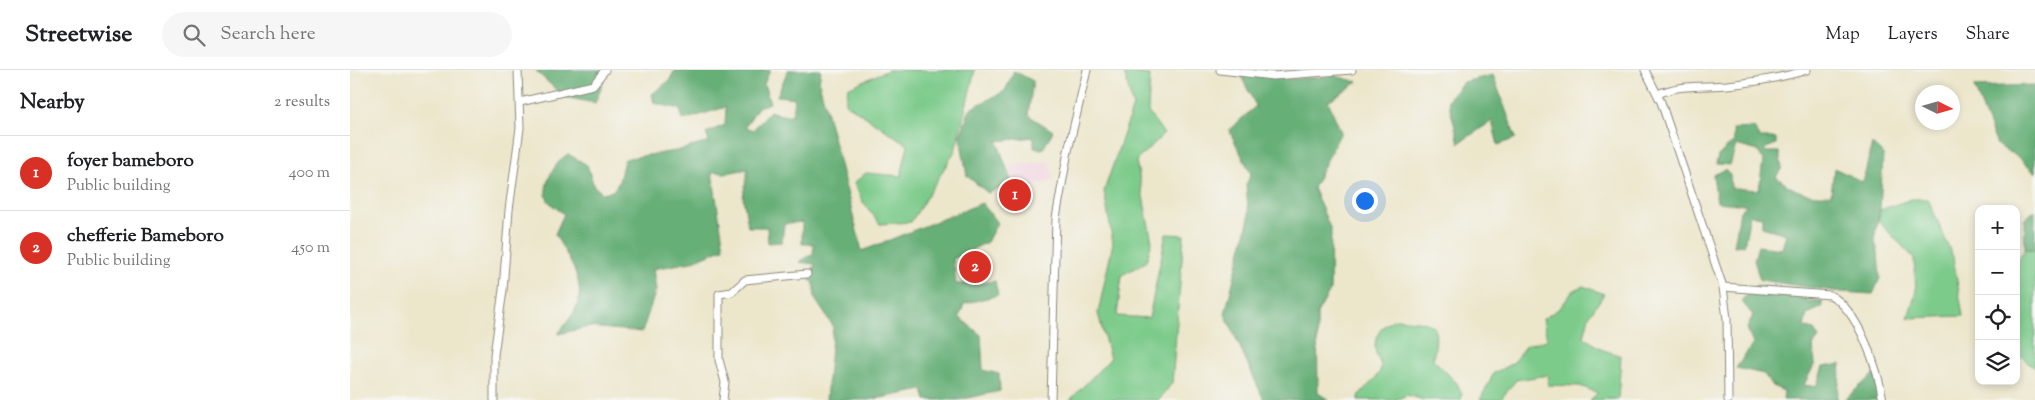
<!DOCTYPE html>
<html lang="en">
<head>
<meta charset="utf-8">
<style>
	:root { --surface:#fff; --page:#f6f6f6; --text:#202124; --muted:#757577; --line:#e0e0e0; --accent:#d93025 }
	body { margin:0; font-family:"Sorts Mill Goudy",serif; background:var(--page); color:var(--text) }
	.controls { position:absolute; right:15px; bottom:15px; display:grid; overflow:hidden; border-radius:10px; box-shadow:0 2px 8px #0003 }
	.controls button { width:45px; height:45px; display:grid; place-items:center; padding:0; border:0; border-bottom:1px solid var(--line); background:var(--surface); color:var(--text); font:25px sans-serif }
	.compass { position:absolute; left:1565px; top:15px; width:45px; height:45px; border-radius:50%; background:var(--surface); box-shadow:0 2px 8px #0003; rotate:95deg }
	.you { position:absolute; left:1014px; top:130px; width:18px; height:18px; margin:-12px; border:4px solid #fff; border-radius:50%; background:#1a73e8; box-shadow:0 0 0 8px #1a73e833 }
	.badge { display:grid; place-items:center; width:32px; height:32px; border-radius:50%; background:var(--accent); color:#fff; font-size:16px; font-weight:700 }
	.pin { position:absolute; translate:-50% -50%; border:2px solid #fff; box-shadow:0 1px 5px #0006 }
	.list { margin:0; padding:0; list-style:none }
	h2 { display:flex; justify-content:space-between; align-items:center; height:65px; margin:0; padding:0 20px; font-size:21px }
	h2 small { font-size:16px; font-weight:400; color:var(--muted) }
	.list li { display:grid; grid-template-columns:32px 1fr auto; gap:15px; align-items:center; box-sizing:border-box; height:75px; padding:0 20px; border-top:1px solid var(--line) }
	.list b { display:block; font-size:19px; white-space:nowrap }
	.list p { margin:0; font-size:16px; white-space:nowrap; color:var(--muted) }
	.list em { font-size:16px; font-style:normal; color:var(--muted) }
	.icon { flex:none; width:28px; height:28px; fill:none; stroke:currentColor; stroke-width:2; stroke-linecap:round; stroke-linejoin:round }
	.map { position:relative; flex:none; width:1685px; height:330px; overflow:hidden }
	header { display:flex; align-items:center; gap:30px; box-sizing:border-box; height:70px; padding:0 25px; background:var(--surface); border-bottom:1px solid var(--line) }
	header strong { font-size:24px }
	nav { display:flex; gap:28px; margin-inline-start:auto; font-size:18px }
	.search { width:350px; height:45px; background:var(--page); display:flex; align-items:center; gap:12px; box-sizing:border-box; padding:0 18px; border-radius:28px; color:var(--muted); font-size:19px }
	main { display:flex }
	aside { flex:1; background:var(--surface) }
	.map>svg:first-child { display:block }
	.built { fill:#f3cfde }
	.green { fill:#7dcb8b; stroke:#547b5b }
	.forest { fill:#66af77; stroke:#486d51 }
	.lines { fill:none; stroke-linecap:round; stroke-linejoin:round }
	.minor-casing { stroke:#8c887b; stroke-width:9 }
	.minor { stroke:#fff; stroke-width:7 }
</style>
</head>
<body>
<header>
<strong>Streetwise</strong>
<div class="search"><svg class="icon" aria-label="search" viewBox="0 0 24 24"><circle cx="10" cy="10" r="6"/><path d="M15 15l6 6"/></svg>Search here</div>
<nav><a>Map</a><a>Layers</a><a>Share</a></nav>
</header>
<main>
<aside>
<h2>Nearby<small>2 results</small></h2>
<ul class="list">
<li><span class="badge">1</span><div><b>foyer bameboro</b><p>Public building</p></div><em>400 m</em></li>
<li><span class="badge">2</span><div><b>chefferie Bameboro</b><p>Public building</p></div><em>450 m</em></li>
</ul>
</aside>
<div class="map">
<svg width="1685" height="330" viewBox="0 0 1685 330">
	<rect width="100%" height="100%" fill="#f6f6f2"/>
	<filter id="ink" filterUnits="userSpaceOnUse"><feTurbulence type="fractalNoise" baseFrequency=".02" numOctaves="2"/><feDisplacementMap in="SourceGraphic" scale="10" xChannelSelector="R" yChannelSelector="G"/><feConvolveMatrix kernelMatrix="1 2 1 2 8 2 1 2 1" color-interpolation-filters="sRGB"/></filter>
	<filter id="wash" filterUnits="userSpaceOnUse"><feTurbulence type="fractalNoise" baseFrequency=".0096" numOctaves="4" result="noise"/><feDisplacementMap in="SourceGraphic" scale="20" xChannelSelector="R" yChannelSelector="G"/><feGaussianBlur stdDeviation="1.12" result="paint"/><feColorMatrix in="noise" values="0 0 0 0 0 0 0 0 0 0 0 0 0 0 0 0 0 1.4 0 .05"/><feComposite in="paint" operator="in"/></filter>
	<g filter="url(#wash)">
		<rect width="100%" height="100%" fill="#ece6cb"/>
		<path class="built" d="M699 91 704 110 679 118 663 110 660 96Z"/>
		<g class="green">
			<path d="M538 0H625L605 81 561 152 530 154 513 132 504 113 516 103 551 106 558 75 495 33 498 18Z"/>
			<path d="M774 2 800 5 798 42 814 64 786 91 802 172 796 192 772 205 767 246 799 248 816 164 834 165 822 313 809 330H720L760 289 748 243 763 173 754 121 783 37Z"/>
			<path d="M1562 129H1578L1603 187 1613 246 1558 248 1566 221 1564 188 1528 151 1530 140Z"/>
			<path d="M1675 179H1685V298L1666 282V192Z"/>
			<path d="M1233 216 1254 224 1239 246 1234 267 1251 279 1271 286 1268 329 1240 330 1248 323 1230 316 1198 315V305L1166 310 1150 330H1130L1144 303 1163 293 1176 275 1197 270 1193 249 1210 238 1223 221Z"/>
			<path d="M1046 249C1082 253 1091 248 1083 289L1107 313 1112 324 1111 330H1073L1058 325 1044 330H1008L1009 325C1015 318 1026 309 1030 301 1033 294 1027 289 1026 283 1022 267 1032 254 1046 249Z"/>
		</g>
		<g class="forest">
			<path d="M187 0H258L245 33 214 27 187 2Z"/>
			<path d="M325 0H420L414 14 420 33 408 37 395 57 403 60 420 41 431 45H442L445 28 427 26 438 0H471L469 12 512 181 632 133 647 153 637 172 603 189 606 214H626L645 211 648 225 614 234 609 247 631 265 633 300 649 304 650 321 608 330H576L573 320 519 330H476L483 256 465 229 464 214 460 210 465 194 449 192 463 184 464 174H452V152L434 154 432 172 418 173 417 157H398L393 127 398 99 376 103 362 102 374 178 341 192 303 199 306 220 292 262 239 257 208 264C214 256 222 247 226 238 238 213 216 185 205 164L214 144C209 140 199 134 197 128 192 114 206 91 218 84L237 95 244 116 252 123 263 121 269 112 274 90 279 88 326 81 359 72 356 63 375 55 376 37 333 50 330 39 304 33 302 24 319 11Z"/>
			<path d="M664 1 683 11 678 45 703 61 693 79 684 78V67L647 71 662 113 638 123 617 106 610 66 620 39 655 21Z"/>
			<path d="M890 4 942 9 985 6 1008 12 978 31 991 62 963 118 981 160 980 221 967 244 968 323 979 330H914L875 244 899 148 896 115 901 104 879 60 906 36Z"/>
			<path d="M1143 5 1166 68 1148 75 1142 51 1109 73 1098 30 1113 12Z"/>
			<path d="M1685 15V103L1668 87 1647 75 1624 17Z"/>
			<path d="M1404 58 1410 68H1426V74L1414 79 1416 82H1429L1432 98 1426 107C1446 122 1456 126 1481 125L1484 98 1513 112 1522 74 1533 84 1530 140 1524 169 1528 182 1530 208 1523 224 1490 222 1410 210 1404 190 1408 176 1432 179 1436 164 1412 157V147L1400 145 1394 175 1384 176 1390 141 1397 135 1367 132 1363 105 1375 100 1380 105 1381 118 1409 120 1413 90 1408 81 1386 75 1380 95 1366 94 1368 86 1384 71 1383 59Z"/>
			<path d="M1685 140V179H1675L1674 150Z"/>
			<path d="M1406 215 1458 226 1456 231H1473L1471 238 1457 244 1454 257 1464 260 1469 268 1463 276 1465 293 1454 315 1466 317 1473 297 1491 294 1487 330H1433L1434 321 1422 316 1414 304 1386 298 1403 274 1397 258 1403 245 1391 231Z"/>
			<path d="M1525 303 1530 330H1494Z"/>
		</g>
	</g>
	<g filter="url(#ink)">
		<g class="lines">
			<g class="minor-casing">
				<g id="minor">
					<path d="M870 0 923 6 1002 0"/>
					<path d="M1295 0 1311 32 1373 217 1377 249 1378 330"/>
					<path d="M1308 24C1330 14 1353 17 1377 15 1405 12 1431 8 1457 0"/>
					<path d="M170 32 243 15 255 0"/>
					<path d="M1373 217 1480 225C1509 240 1528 300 1533 330"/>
					<path d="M144 330V285L153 220 159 140 170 58 168 0"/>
					<path d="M373 330 375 312 369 290V224L382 222 395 210 457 204"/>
					<path d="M701 330 706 148 718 81 737 0"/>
				</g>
			</g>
			<use href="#minor" class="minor"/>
		</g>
	</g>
</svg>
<div class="controls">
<button>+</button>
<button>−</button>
<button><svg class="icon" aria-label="locate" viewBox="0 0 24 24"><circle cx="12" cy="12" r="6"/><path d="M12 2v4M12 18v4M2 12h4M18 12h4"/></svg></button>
<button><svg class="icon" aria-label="layers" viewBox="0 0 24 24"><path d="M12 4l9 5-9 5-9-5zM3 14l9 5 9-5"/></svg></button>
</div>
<svg class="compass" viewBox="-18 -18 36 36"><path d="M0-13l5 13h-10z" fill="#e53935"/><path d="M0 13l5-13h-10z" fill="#757577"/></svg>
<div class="you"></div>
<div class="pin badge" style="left:665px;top:125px">1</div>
<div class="pin badge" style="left:625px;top:197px">2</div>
</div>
</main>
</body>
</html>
